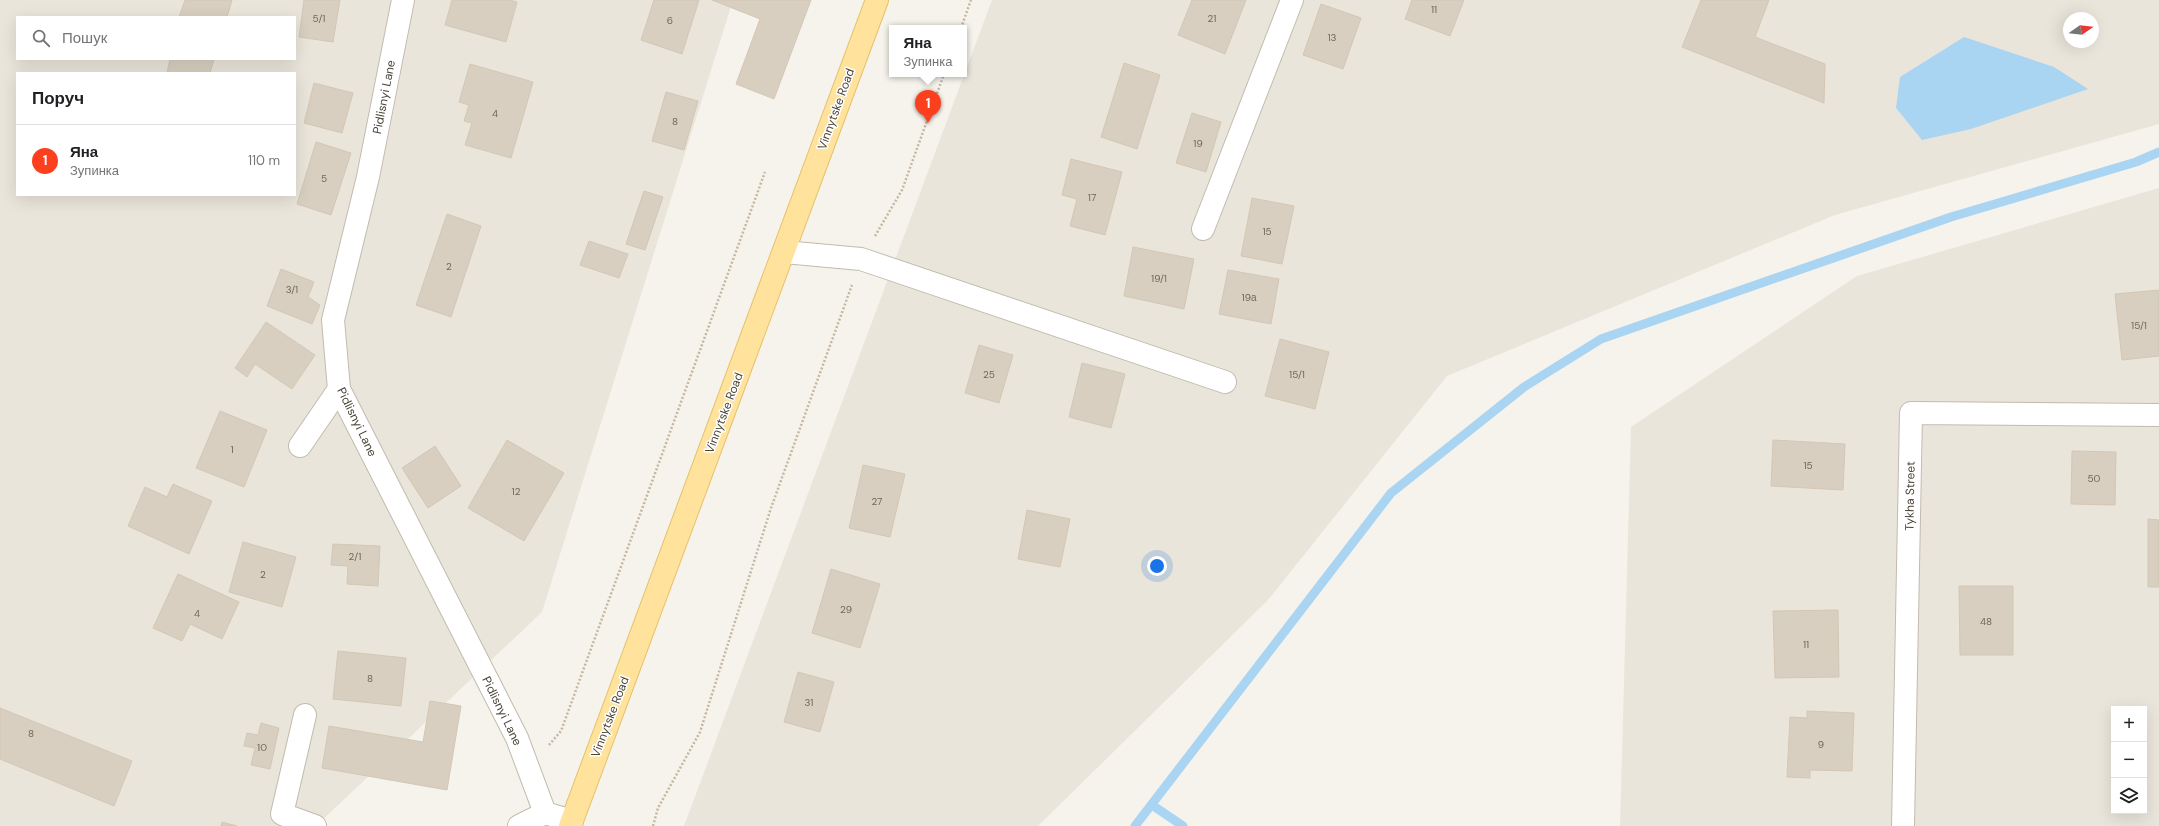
<!DOCTYPE html>
<html lang="uk">
<head>
<meta charset="utf-8">
<style>
	:root { --surface:#fff; --page:#f6f6f6; --text:#202124; --muted:#757577; --line:#e0e0e0; --accent:#fc3f1d }
	body { margin:0; font-family:"DM Sans",sans-serif; background:var(--page); color:var(--text) }
	.controls { position:absolute; right:12px; bottom:12px; display:grid; overflow:hidden; border-radius:0px; box-shadow:0 4px 16px #0002 }
	.controls button { width:36px; height:36px; display:grid; place-items:center; padding:0; border:0; border-bottom:1px solid var(--line); background:var(--surface); color:var(--text); font:20px sans-serif }
	.compass { position:absolute; left:2063px; top:12px; width:36px; height:36px; border-radius:50%; background:var(--surface); box-shadow:0 4px 16px #0002; rotate:76deg }
	.you { position:absolute; left:1157px; top:566px; width:14px; height:14px; margin:-10px; border:3px solid #fff; border-radius:50%; background:#1a73e8; box-shadow:0 0 0 6px #1a73e833 }
	.badge { display:grid; place-items:center; width:26px; height:26px; border-radius:50%; background:var(--accent); color:#fff; font-size:13px; font-weight:700 }
	.pin { position:absolute; translate:-50% -33px; filter:drop-shadow(0 1px 2px #0008) }
	.pin::after { content:''; position:absolute; top:21px; width:14px; height:12px; background:inherit; clip-path:polygon(0 0,100% 0,50% 100%) }
	.popup { position:absolute; left:889px; top:25px; width:78px; height:52px; box-sizing:border-box; display:grid; place-content:center; border-radius:0px; background:var(--surface); filter:drop-shadow(0 1px 3px #0005); font-size:13px; white-space:nowrap; color:var(--muted) }
	.popup b { font-size:15px; color:var(--text) }
	.popup::after { content:''; position:absolute; left:50%; top:100%; margin-left:-8px; border:8px solid transparent; border-top-color:var(--surface) }
	.list { margin:0; padding:0; list-style:none }
	h2 { display:flex; justify-content:space-between; align-items:center; height:52px; margin:0; padding:0 16px; font-size:17px }
	h2 small { font-size:13px; font-weight:400; color:var(--muted) }
	.list li { display:grid; grid-template-columns:26px 1fr auto; gap:12px; align-items:center; box-sizing:border-box; height:72px; padding:0 16px; border-top:1px solid var(--line) }
	.list b { display:block; font-size:15px; white-space:nowrap }
	.list p { margin:0; font-size:13px; white-space:nowrap; color:var(--muted) }
	.list em { font-size:13px; font-style:normal; color:var(--muted) }
	.icon { flex:none; width:22px; height:22px; fill:none; stroke:currentColor; stroke-width:2; stroke-linecap:round; stroke-linejoin:round }
	.map { position:relative; flex:none; width:2159px; height:826px; overflow:hidden }
	.search { position:absolute; background:var(--surface); box-shadow:0 4px 16px #0002; left:16px; top:16px; width:280px; height:44px; display:flex; align-items:center; gap:10px; box-sizing:border-box; padding:0 14px; border-radius:0px; color:var(--muted); font-size:15px }
	.panel { position:absolute; background:var(--surface); box-shadow:0 4px 16px #0002; left:16px; top:72px; width:280px; height:124px; border-radius:0px }
	.map>svg:first-child { display:block }
	.residential { fill:#eae5da; fill-rule:evenodd }
	.water { fill:#a9d4f2 }
	.lines { fill:none; stroke-linecap:round; stroke-linejoin:round }
	.stream { stroke:#a9d4f2; stroke-width:9 }
	.building { fill:#d8cfc1; stroke:#d3c7b4 }
	.minor-casing { stroke:#c2bbae; stroke-width:24 }
	.major-casing { stroke:#e6c16a; stroke-width:24 }
	.path { stroke:#c4b79f; stroke-width:2.5; stroke-dasharray:2 2; stroke-linecap:butt }
	.minor { stroke:#fff; stroke-width:22 }
	.major { stroke:#ffe39c; stroke-width:22 }
	.labels { text-anchor:middle; stroke-width:3; stroke-linejoin:round; paint-order:stroke }
	.number-label { font-size:10px; fill:#6e675b }
	.street-label { font-size:12px; fill:#4b4439; stroke:#fff }
</style>
</head>
<body>
<div class="map">
<svg width="2159" height="826" viewBox="0 0 2159 826">
	<rect width="100%" height="100%" fill="#f6f3ec"/>
	<g class="residential">
		<path d="M0 0H733L542 612 316 826H0ZM17 17H295V59H17ZM17 73H295V195H17Z"/>
		<path d="M992 0H2159V124L1835 215 1447 376 1268 600 1038 826H684ZM2069 18H2093V42H2069Z"/>
		<path d="M2159 188V826H1620L1631 427 1857 276ZM2114 709H2144V811H2114Z"/>
	</g>
	<path class="water" d="M1964 37 2054 67 2088 89 1971 129 1922 140 1896 108 1900 77Z"/>
	<g class="lines">
		<g class="stream">
			<path d="M1152 805 1183 826"/>
			<path d="M1135 826 1391 493 1524 387 1601 339 1951 217 2136 162 2159 152"/>
		</g>
	</g>
	<g class="building">
		<path d="M185 0H232L227 17H179Z"/>
		<path d="M304 0H340L333 42 299 37Z"/>
		<path d="M452 0H509L517 2 506 42 445 25Z"/>
		<path d="M654 0H699L682 54 641 40Z"/>
		<path d="M712 0H811L774 99 736 84 760 19Z"/>
		<path d="M1192 0H1246L1225 54 1178 35Z"/>
		<path d="M1412 0H1464L1450 36 1405 19Z"/>
		<path d="M1701 0H1769L1755 37 1825 64 1824 103 1682 47Z"/>
		<path d="M1321 4 1361 18 1343 69 1303 55Z"/>
		<path d="M170 59H214L210 73H167Z"/>
		<path d="M1124 63 1160 75 1137 149 1101 137Z"/>
		<path d="M470 64 533 82 511 158 465 145 472 123 464 121 469 105 459 102Z"/>
		<path d="M314 83 353 93 342 133 304 123Z"/>
		<path d="M666 92 698 101 684 150 652 141Z"/>
		<path d="M1192 113 1221 122 1206 172 1176 163Z"/>
		<path d="M316 142 351 153 331 215 297 204Z"/>
		<path d="M1071 159 1122 172 1105 235 1070 226 1077 199 1062 195Z"/>
		<path d="M644 191 663 197 645 250 626 244Z"/>
		<path d="M1252 198 1294 206 1282 264 1241 256Z"/>
		<path d="M447 214 481 226 451 317 416 305Z"/>
		<path d="M589 241 628 254 619 278 580 265Z"/>
		<path d="M1133 247 1194 259 1184 309 1124 296Z"/>
		<path d="M281 269 314 282 308 297 320 305 312 324 267 306Z"/>
		<path d="M1228 270 1279 279 1271 324 1219 314Z"/>
		<path d="M2159 290V356L2122 360 2115 294Z"/>
		<path d="M266 322 315 355 292 389 255 364 247 377 235 368Z"/>
		<path d="M1280 339 1329 352 1315 409 1265 396Z"/>
		<path d="M979 345 1013 355 999 403 965 393Z"/>
		<path d="M1082 363 1125 374 1111 428 1069 417Z"/>
		<path d="M220 411 267 430 244 487 196 468Z"/>
		<path d="M507 440 564 473 524 541 468 508Z"/>
		<path d="M1773 440 1845 444 1843 490 1771 486Z"/>
		<path d="M435 446 461 486 428 508 402 468Z"/>
		<path d="M2072 451 2116 452 2115 505 2071 504Z"/>
		<path d="M863 465 905 474 890 537 849 528Z"/>
		<path d="M173 484 212 501 189 554 128 526 145 487 167 497Z"/>
		<path d="M1027 510 1070 519 1060 567 1018 559Z"/>
		<path d="M2148 519 2159 520V587H2148Z"/>
		<path d="M243 542 296 557 282 607 229 592Z"/>
		<path d="M333 544 380 546 378 586 347 584 348 566 331 565Z"/>
		<path d="M831 569 880 584 860 648 812 633Z"/>
		<path d="M178 574 239 602 222 639 190 624 182 641 153 628Z"/>
		<path d="M1959 586H2013V655H1960Z"/>
		<path d="M1838 610 1839 677 1775 678 1773 611Z"/>
		<path d="M338 651 406 658 401 706 333 699Z"/>
		<path d="M798 672 834 682 820 732 784 722Z"/>
		<path d="M430 701 461 706 447 790 322 768 329 726 423 742Z"/>
		<path d="M0 708 132 761 114 806 0 759Z"/>
		<path d="M1807 711 1854 713 1852 771 1810 770V778L1787 777 1790 717 1807 718Z"/>
		<path d="M261 723 279 728 270 769 251 765 255 748 244 746 247 733 258 735Z"/>
		<path d="M222 822 237 826H221Z"/>
	</g>
	<g class="lines">
		<g class="minor-casing">
			<g id="minor">
				<path d="M403 0 368 177 333 320 339 389 517 738 545 813"/>
				<path d="M1203 229 1292 0"/>
				<path d="M784 252 861 259 1225 382"/>
				<path d="M300 446 339 389"/>
				<path d="M305 715 282 814 315 826"/>
				<path d="M519 826 545 813 572 821"/>
				<path d="M1903 826 1911 413 2159 415"/>
			</g>
		</g>
		<g class="major-casing">
			<path id="major" d="M570 826 877 0"/>
		</g>
		<g class="path">
			<path d="M961 28 971 0"/>
			<path d="M875 236 902 190 944 74"/>
			<path d="M549 745 561 731 765 172"/>
			<path d="M653 826 658 808 700 732 771 508 852 285"/>
		</g>
		<use href="#minor" class="minor"/>
		<use href="#major" class="major"/>
	</g>
	<g class="labels">
		<g class="number-label">
			<text x="1434" y="13">11</text>
			<text x="319" y="22">5/1</text>
			<text x="1212" y="22">21</text>
			<text x="670" y="24">6</text>
			<text x="1332" y="41">13</text>
			<text x="495" y="117">4</text>
			<text x="675" y="125">8</text>
			<text x="1198" y="147">19</text>
			<text x="324" y="182">5</text>
			<text x="1092" y="201">17</text>
			<text x="1267" y="235">15</text>
			<text x="449" y="270">2</text>
			<text x="1159" y="282">19/1</text>
			<text x="292" y="293">3/1</text>
			<text x="1249" y="301">19а</text>
			<text x="2139" y="329">15/1</text>
			<text x="989" y="378">25</text>
			<text x="1297" y="378">15/1</text>
			<text x="232" y="453">1</text>
			<text x="1808" y="469">15</text>
			<text x="2094" y="482">50</text>
			<text x="516" y="495">12</text>
			<text x="877" y="505">27</text>
			<text x="355" y="560">2/1</text>
			<text x="263" y="578">2</text>
			<text x="846" y="613">29</text>
			<text x="197" y="617">4</text>
			<text x="1986" y="625">48</text>
			<text x="1806" y="648">11</text>
			<text x="370" y="682">8</text>
			<text x="809" y="706">31</text>
			<text x="31" y="737">8</text>
			<text x="1821" y="748">9</text>
			<text x="262" y="751">10</text>
		</g>
		<g class="street-label">
			<text transform="translate(384 97) rotate(-79)" y="4">Pidlisnyi Lane</text>
			<text transform="translate(836 109) rotate(-70)" y="4">Vinnytske Road</text>
			<text transform="translate(724 413) rotate(-69)" y="4">Vinnytske Road</text>
			<text transform="translate(357 422) rotate(64)" y="4">Pidlisnyi Lane</text>
			<text transform="translate(1910 496) rotate(-89)" y="4">Tykha Street</text>
			<text transform="translate(502 711) rotate(64)" y="4">Pidlisnyi Lane</text>
			<text transform="translate(610 717) rotate(-69)" y="4">Vinnytske Road</text>
		</g>
	</g>
</svg>
<div class="controls">
<button>+</button>
<button>−</button>
<button><svg class="icon" aria-label="layers" viewBox="0 0 24 24"><path d="M12 4l9 5-9 5-9-5zM3 14l9 5 9-5"/></svg></button>
</div>
<svg class="compass" viewBox="-18 -18 36 36"><path d="M0-13l5 13h-10z" fill="#e53935"/><path d="M0 13l5-13h-10z" fill="#757577"/></svg>
<div class="you"></div>
<div class="pin badge" style="left:928px;top:123px">1</div>
<div class="popup"><b>Яна</b>Зупинка</div>
<div class="search"><svg class="icon" aria-label="search" viewBox="0 0 24 24"><circle cx="10" cy="10" r="6"/><path d="M15 15l6 6"/></svg>Пошук</div>
<section class="panel">
<h2>Поруч<small></small></h2>
<ul class="list">
<li><span class="badge">1</span><div><b>Яна</b><p>Зупинка</p></div><em>110 m</em></li>
</ul>
</section>
</div>
</body>
</html>
